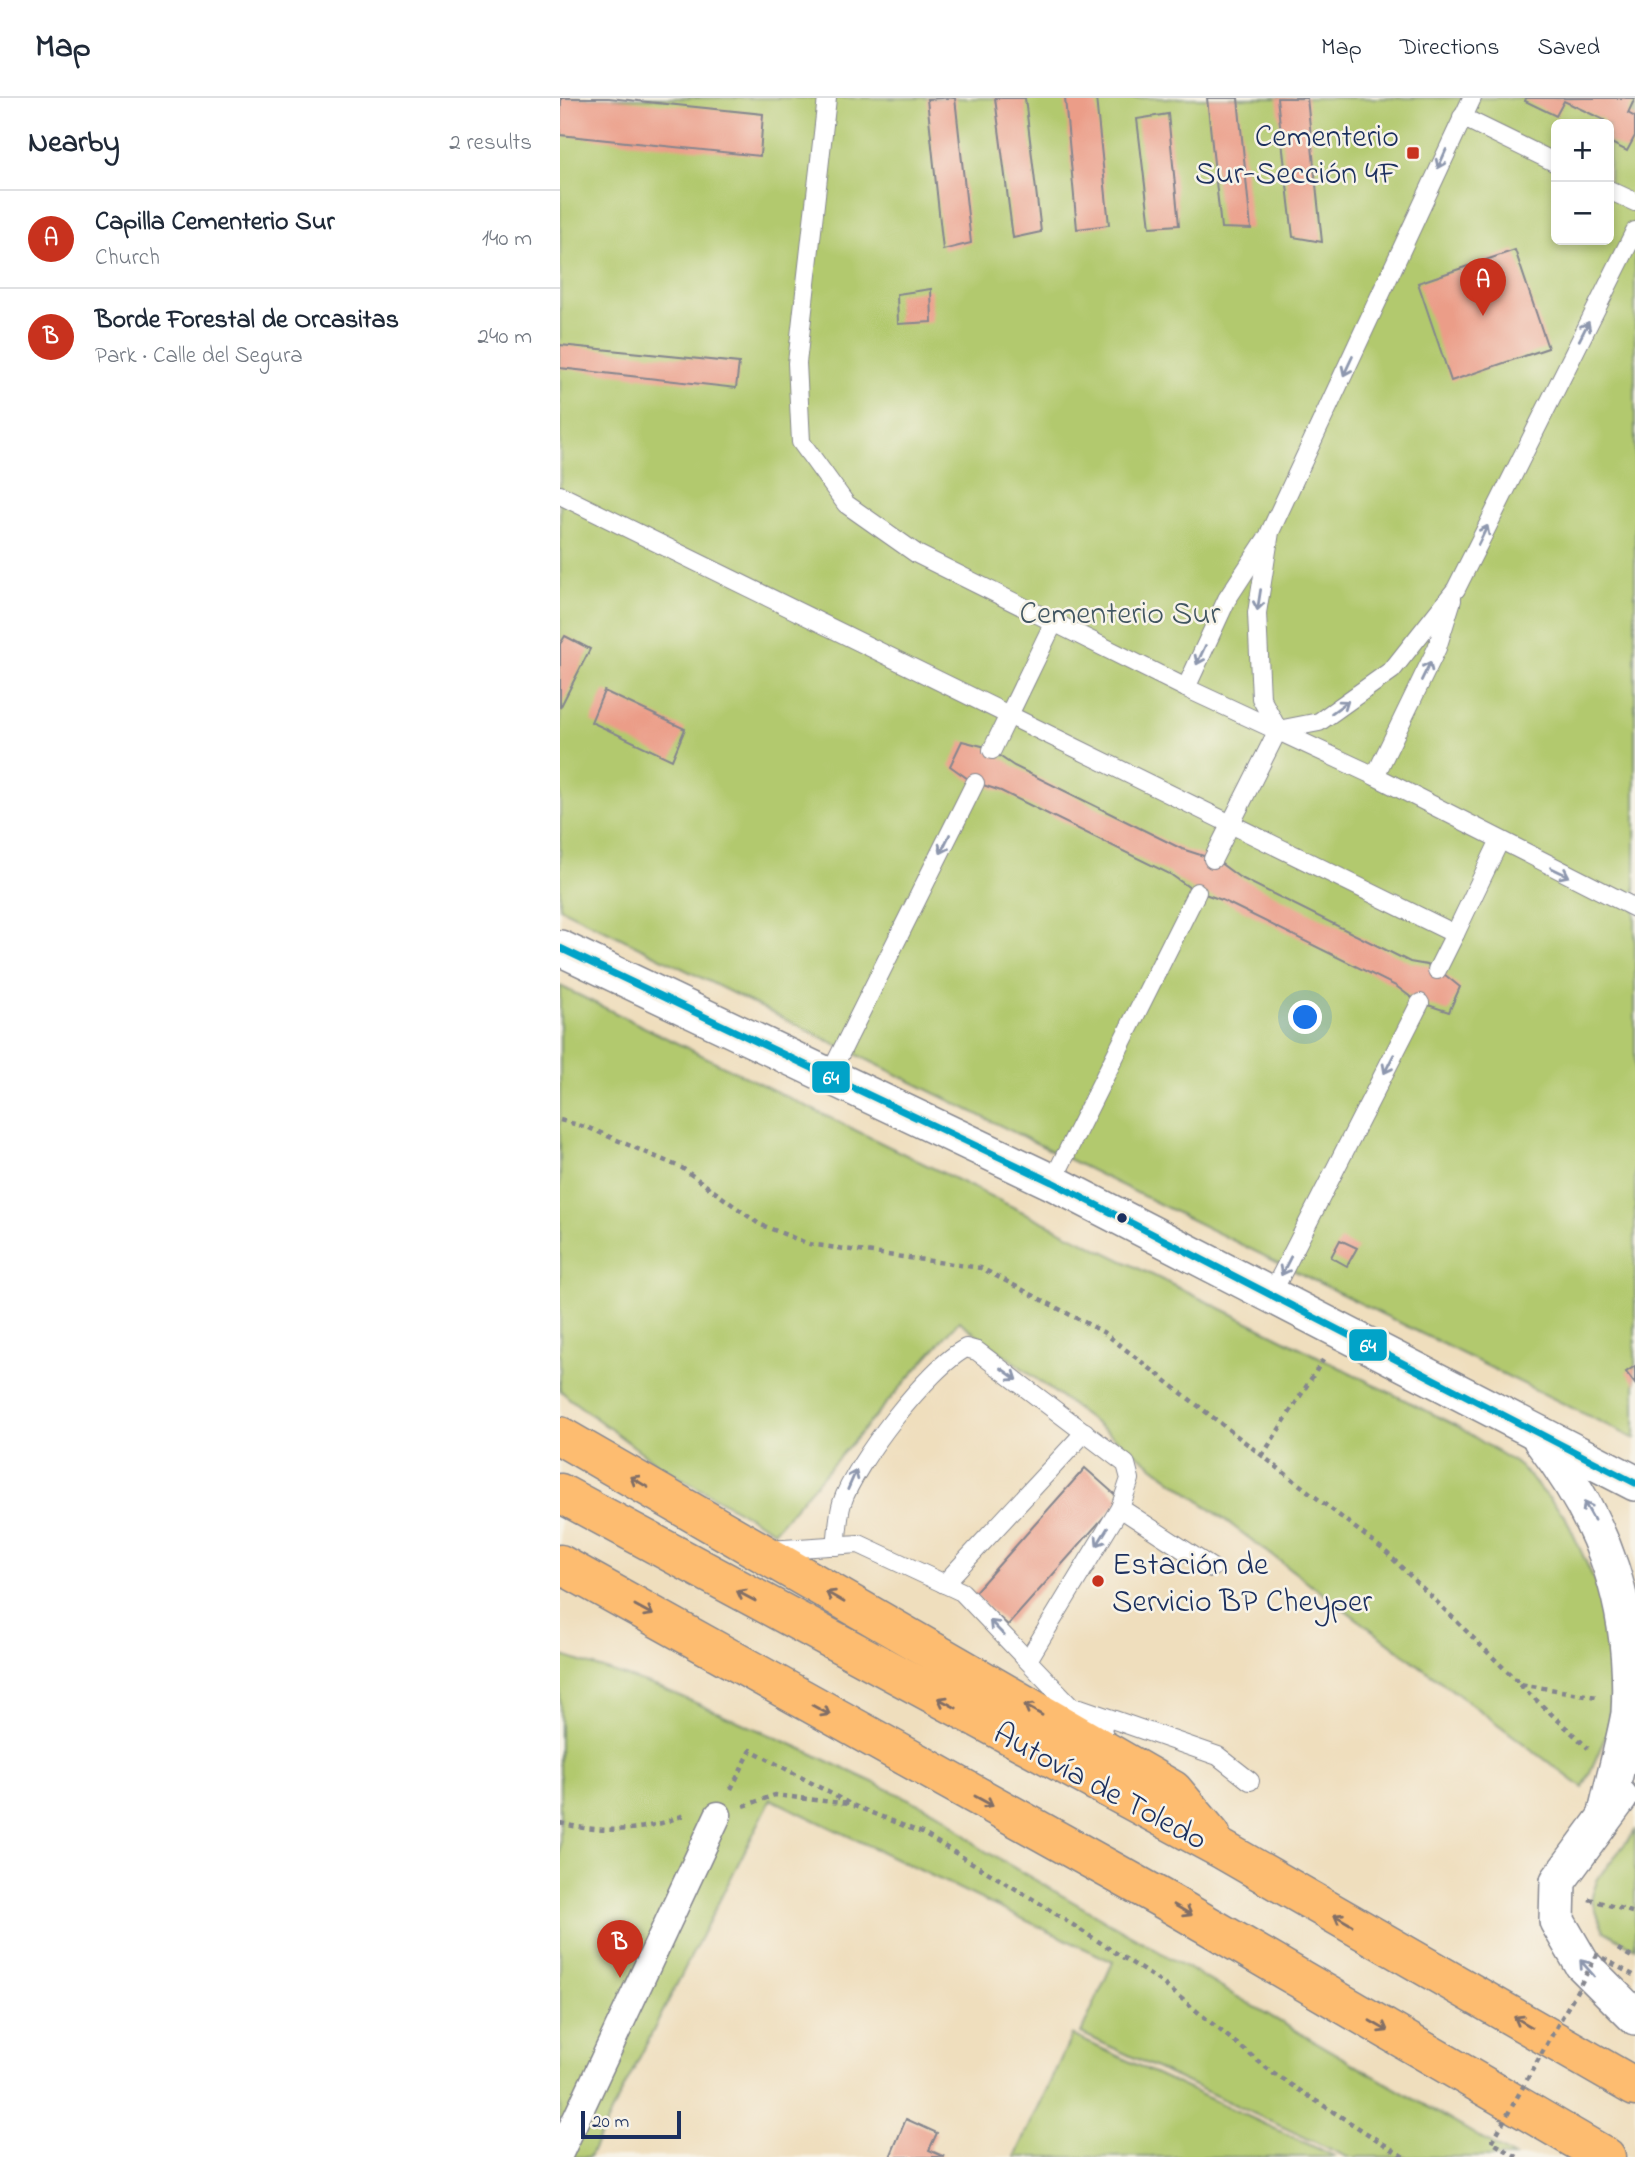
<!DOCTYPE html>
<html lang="en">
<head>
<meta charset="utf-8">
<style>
	:root { --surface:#fff; --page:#f6f6f7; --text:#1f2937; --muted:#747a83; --line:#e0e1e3; --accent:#c8321e }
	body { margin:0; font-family:"Indie Flower",sans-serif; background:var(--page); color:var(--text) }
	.controls { position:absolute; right:21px; top:21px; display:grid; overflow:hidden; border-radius:10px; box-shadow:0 4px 10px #0003 }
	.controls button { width:63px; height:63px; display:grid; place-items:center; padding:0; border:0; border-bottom:2px solid var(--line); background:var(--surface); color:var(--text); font:35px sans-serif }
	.scale { position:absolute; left:21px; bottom:18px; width:100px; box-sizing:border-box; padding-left:7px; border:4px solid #1b2f5e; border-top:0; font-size:19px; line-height:24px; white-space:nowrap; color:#1b2f5e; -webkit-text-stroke:5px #f7f3e8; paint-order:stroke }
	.you { position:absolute; left:746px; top:920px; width:24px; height:24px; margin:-18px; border:5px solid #fff; border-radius:50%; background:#1a73e8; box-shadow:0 0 0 10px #1a73e833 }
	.badge { display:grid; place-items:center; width:46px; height:46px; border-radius:50%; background:var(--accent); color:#fff; font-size:23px; font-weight:700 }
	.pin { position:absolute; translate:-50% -58px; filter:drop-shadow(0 2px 4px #0008) }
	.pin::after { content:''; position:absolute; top:37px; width:24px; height:21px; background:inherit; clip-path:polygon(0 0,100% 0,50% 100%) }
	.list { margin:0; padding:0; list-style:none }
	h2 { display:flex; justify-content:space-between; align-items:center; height:91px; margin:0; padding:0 28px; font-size:30px }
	h2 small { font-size:23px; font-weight:400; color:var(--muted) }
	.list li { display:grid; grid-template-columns:46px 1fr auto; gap:21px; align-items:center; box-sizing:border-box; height:98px; padding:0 28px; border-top:2px solid var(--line) }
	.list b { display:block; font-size:26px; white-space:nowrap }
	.list p { margin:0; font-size:23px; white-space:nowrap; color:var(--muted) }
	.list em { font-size:23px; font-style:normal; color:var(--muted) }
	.map { position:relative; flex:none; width:1075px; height:2059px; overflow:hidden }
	header { display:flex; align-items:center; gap:42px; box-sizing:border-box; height:98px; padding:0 35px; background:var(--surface); border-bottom:2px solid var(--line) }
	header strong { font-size:33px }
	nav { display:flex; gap:38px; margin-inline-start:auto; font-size:24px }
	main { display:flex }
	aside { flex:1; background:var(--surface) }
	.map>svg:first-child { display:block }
	.green { fill:#b2c96e; stroke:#667c66; stroke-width:2; fill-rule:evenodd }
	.building { fill:#eb9d88 }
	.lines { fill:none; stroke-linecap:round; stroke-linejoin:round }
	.service-casing { stroke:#85868e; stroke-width:20 }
	.pedestrian-casing { stroke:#85868e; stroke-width:29 }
	.minor-casing { stroke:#85868e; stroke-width:38 }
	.motorway-casing { stroke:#85868e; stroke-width:41 }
	.path { stroke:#85868e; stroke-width:4.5; stroke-dasharray:5 5; stroke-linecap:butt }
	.service { stroke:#fff; stroke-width:18 }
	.pedestrian { stroke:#fff; stroke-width:26 }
	.minor { stroke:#fff; stroke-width:35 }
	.motorway { stroke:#fdbc70; stroke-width:38 }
	.path-bridge { stroke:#85868e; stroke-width:4.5; stroke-dasharray:5 5; stroke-linecap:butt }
	.bus-1-casing { stroke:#f7f3e8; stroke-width:12 }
	.bus-1 { stroke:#01a3c8; stroke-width:7 }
	.oneway { stroke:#8d97ae }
	.oneway2 { stroke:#816e66 }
	.poi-dot { fill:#c8321e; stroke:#f7f3e8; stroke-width:2.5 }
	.bus-dot { fill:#1b2f5e; stroke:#f7f3e8; stroke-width:2.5 }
	.labels { text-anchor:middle; stroke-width:5; stroke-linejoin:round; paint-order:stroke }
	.poi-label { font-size:32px; fill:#1b2f5e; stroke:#f7f3e8; text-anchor:end }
	.park-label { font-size:32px; fill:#415662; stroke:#f7f3e8 }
	.street-label { font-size:32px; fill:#1b2f5e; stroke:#f7f3e8 }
	.line-badge { stroke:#f7f3e8; stroke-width:2.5 }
	.badge-label { font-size:19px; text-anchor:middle; font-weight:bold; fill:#fff }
</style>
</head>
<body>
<header>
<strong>Map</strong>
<nav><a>Map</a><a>Directions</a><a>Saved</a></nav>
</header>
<main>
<aside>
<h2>Nearby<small>2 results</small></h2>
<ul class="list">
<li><span class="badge">A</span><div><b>Capilla Cementerio Sur</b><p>Church</p></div><em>140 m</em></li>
<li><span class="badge">B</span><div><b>Borde Forestal de Orcasitas</b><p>Park · Calle del Segura</p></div><em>240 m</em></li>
</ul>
</aside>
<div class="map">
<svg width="1075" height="2059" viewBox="0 0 1075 2059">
	<rect width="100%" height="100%" fill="#f7f3e8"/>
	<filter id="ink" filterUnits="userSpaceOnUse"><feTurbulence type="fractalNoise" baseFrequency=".0143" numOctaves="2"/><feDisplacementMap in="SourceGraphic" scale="14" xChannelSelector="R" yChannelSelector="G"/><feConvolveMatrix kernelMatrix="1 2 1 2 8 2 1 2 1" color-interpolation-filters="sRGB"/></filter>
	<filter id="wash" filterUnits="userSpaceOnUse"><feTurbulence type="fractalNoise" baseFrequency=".00686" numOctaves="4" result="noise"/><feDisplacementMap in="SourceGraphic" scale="28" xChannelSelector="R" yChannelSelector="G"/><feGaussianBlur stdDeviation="1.57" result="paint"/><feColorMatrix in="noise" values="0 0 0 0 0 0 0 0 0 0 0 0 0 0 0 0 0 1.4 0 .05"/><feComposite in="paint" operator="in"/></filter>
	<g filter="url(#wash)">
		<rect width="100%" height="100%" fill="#efdebd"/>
		<g class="green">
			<path d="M0 0H1075V1341L0 810ZM996 26H1049V142H996Z"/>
			<path d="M0 888 711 1235 897 1328 960 1368 1005 1418 1042 1499 1053 1571 1048 1633 1023 1690 399 1223 214 1433 100 1368 10 1301 0 1292Z"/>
			<path d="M0 1557 101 1590 238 1649 383 1717 420 1750 954 2059H787L521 1935 553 1864 211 1701 29 2059H0Z"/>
			<path d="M1075 1733V1850L1044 1833 1031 1801 1038 1780Z"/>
			<path d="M512 1937 776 2059H455Z"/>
		</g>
		<g id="blocks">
			<g class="building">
				<path d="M1 0H49L203 16 200 58 0 37Z"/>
				<path d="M384 0H395L411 145 383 152 367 1Z"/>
				<path d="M435 0H465L481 134 453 140Z"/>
				<path d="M505 0H536L549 127 517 131Z"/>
				<path d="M647 0H678L691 131 661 130Z"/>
				<path d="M717 0H747L762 144 733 139Z"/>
				<path d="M966 0H1075L1068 15 1075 19V38L1067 53 1049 44V26H1042L1044 22 1004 3 996 18 965 3Z"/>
				<path d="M608 16 619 127 590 129 577 21Z"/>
				<path d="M955 152 988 250 891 283 858 185Z"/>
				<path d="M371 191 372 224 338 226 337 196Z"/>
				<path d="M0 247 179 265 176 290 0 270Z"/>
				<path d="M5 538 30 551 0 610V546Z"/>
				<path d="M44 593 125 631 112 662 31 624Z"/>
				<path d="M402 643 426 649 454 668 622 751 656 762 679 779 850 864 867 867 884 876 900 889 889 914 856 903 836 888 662 802 633 792 610 776 441 693 411 683 390 668Z"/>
				<path d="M780 1142 797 1150 787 1168 771 1159Z"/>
				<path d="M1075 1268V1286L1066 1274Z"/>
				<path d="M525 1370 560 1401 448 1527 413 1496Z"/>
				<path d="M346 2021 377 2035 369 2052 385 2059H330Z"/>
			</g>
		</g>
	</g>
	<g filter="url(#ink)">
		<use href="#blocks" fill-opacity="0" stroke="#85868e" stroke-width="2"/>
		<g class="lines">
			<g class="service-casing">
				<g id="service">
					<path d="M267 0 237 265 241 344 286 406 357 456 626 590 815 678 1075 810"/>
					<path d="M902 19 996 65"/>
					<path d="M1049 92 1075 104"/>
					<path d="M0 397 895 836 939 744"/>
					<path d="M626 590 667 501 707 440"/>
					<path d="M718 632 701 600 697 515 710 434 912 0"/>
					<path d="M718 632 759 624 832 572 896 491 1075 133"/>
					<path d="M432 652 494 524"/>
					<path d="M815 678 877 550 892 502"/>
					<path d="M653 761 718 632"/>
					<path d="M877 872 895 836"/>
					<path d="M269 978 415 685"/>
					<path d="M492 1084 637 794"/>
					<path d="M712 1195 860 905"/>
					<path d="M560 1410 652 1470"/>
					<path d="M276 1448C278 1434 278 1418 282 1405 295 1365 369 1269 406 1250L417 1253 566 1366 570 1381 560 1410 468 1562"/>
					<path d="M209 1452 299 1446 402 1494 510 1607 543 1634"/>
					<path d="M384 1486 525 1334"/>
					<path d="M520 1610 658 1658 690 1683"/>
				</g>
			</g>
			<g class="pedestrian-casing">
				<path id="pedestrian" d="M0 2055 158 1717"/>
			</g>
			<g class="minor-casing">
				<g id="minor">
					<path d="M0 850 492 1084 1075 1385"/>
					<path d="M981 1342C1044 1424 1075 1509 1069 1616 1063 1649 1053 1682 1046 1715"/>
					<path d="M1060 1699 998 1783 997 1823 1022 1866 1075 1919"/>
				</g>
			</g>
			<g class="motorway-casing">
				<g id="motorway">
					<path d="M0 1338 613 1692 651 1737"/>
					<path d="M0 1395 663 1752 1075 1989"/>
					<path d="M0 1466 608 1804 1046 2059"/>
				</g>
			</g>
			<g class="path">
				<path d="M0 1022 29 1030 122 1070 199 1126 249 1146 421 1170 543 1234 825 1453 960 1586 1037 1599"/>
				<path d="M702 1358 763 1262"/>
				<path d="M960 1587 1028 1650"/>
				<path d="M171 1691 191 1652 292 1707 362 1735 476 1803 601 1884 714 1976 844 2059"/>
				<path d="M184 1708 215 1697 288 1706"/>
				<path d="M0 1725C41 1736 87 1734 126 1716"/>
				<path d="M1029 1801 1075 1815"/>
				<path d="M1058 1851 1075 1861"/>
			</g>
			<use href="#service" class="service"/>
			<use href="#pedestrian" class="pedestrian"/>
			<use href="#minor" class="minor"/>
			<use href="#motorway" class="motorway"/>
			<path class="path-bridge" d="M957 2059 932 2044 1037 1857 1075 1878"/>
			<g class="bus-1-casing">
				<path id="bus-1" d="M0 850 492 1084 1075 1385"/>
			</g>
			<use href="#bus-1" class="bus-1"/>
		</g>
		<defs><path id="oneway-shaft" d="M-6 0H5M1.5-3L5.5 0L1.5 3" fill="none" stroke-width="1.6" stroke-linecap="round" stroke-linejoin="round" transform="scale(1.75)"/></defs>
		<g class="oneway">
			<use href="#oneway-shaft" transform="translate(882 61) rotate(114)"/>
			<use href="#oneway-shaft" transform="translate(1024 233) rotate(-63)"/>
			<use href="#oneway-shaft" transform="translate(788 268) rotate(115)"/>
			<use href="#oneway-shaft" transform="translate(923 437) rotate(-64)"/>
			<use href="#oneway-shaft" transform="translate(699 502) rotate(99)"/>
			<use href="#oneway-shaft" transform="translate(641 557) rotate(115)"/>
			<use href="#oneway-shaft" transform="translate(866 573) rotate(-64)"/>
			<use href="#oneway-shaft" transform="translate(780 609) rotate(-36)"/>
			<use href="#oneway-shaft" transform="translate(385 746) rotate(116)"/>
			<use href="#oneway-shaft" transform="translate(1000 774) rotate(26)"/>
			<use href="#oneway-shaft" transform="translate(829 966) rotate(117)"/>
			<use href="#oneway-shaft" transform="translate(726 1168) rotate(117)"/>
			<use href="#oneway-shaft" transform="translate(449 1276) rotate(35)"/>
			<use href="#oneway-shaft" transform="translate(292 1382) rotate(-66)"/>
			<use href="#oneway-shaft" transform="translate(1029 1413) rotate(-119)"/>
			<use href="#oneway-shaft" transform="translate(542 1439) rotate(122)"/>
			<use href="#oneway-shaft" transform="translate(437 1530) rotate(-134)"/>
			<use href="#oneway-shaft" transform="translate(1027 1870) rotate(-131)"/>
		</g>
		<g class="oneway2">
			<use href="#oneway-shaft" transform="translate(79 1384) rotate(-149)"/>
			<use href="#oneway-shaft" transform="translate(186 1498) rotate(-152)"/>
			<use href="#oneway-shaft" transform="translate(275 1499) rotate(-150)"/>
			<use href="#oneway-shaft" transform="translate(84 1512) rotate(29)"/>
			<use href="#oneway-shaft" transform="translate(387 1605) rotate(-152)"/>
			<use href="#oneway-shaft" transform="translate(261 1612) rotate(29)"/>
			<use href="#oneway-shaft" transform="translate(473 1612) rotate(-150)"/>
			<use href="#oneway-shaft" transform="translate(424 1703) rotate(29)"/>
			<use href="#oneway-shaft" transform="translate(623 1812) rotate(30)"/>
			<use href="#oneway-shaft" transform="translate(783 1822) rotate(-150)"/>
			<use href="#oneway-shaft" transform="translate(963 1924) rotate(-150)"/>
			<use href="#oneway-shaft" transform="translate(819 1928) rotate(30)"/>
		</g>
	</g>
	<g class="poi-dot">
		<rect x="846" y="48" width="14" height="14" rx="3.5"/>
		<circle cx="538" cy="1483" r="7"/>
	</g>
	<circle class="bus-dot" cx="562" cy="1120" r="6"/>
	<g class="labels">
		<g class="poi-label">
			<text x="839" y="48">Cementerio<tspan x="839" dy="37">Sur-Sección 4F</tspan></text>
			<text x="552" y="1476" text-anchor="start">Estación de<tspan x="552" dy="37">Servicio BP Cheyper</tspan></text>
		</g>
		<g class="park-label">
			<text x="560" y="525">Cementerio Sur</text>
		</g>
		<g class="street-label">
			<text transform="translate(541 1687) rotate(28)" y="11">Autovía de Toledo</text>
		</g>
	</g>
	<g class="line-badge">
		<rect x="251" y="962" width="40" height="34" rx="7" fill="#01a3c8"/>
		<rect x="788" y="1230" width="40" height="34" rx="7" fill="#01a3c8"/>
	</g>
	<g class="badge-label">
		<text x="271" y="986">64</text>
		<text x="808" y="1254">64</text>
	</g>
</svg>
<div class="controls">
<button>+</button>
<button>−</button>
</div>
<div class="scale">20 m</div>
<div class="you"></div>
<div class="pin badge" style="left:923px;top:218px">A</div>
<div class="pin badge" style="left:60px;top:1880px">B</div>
</div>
</main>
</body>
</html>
